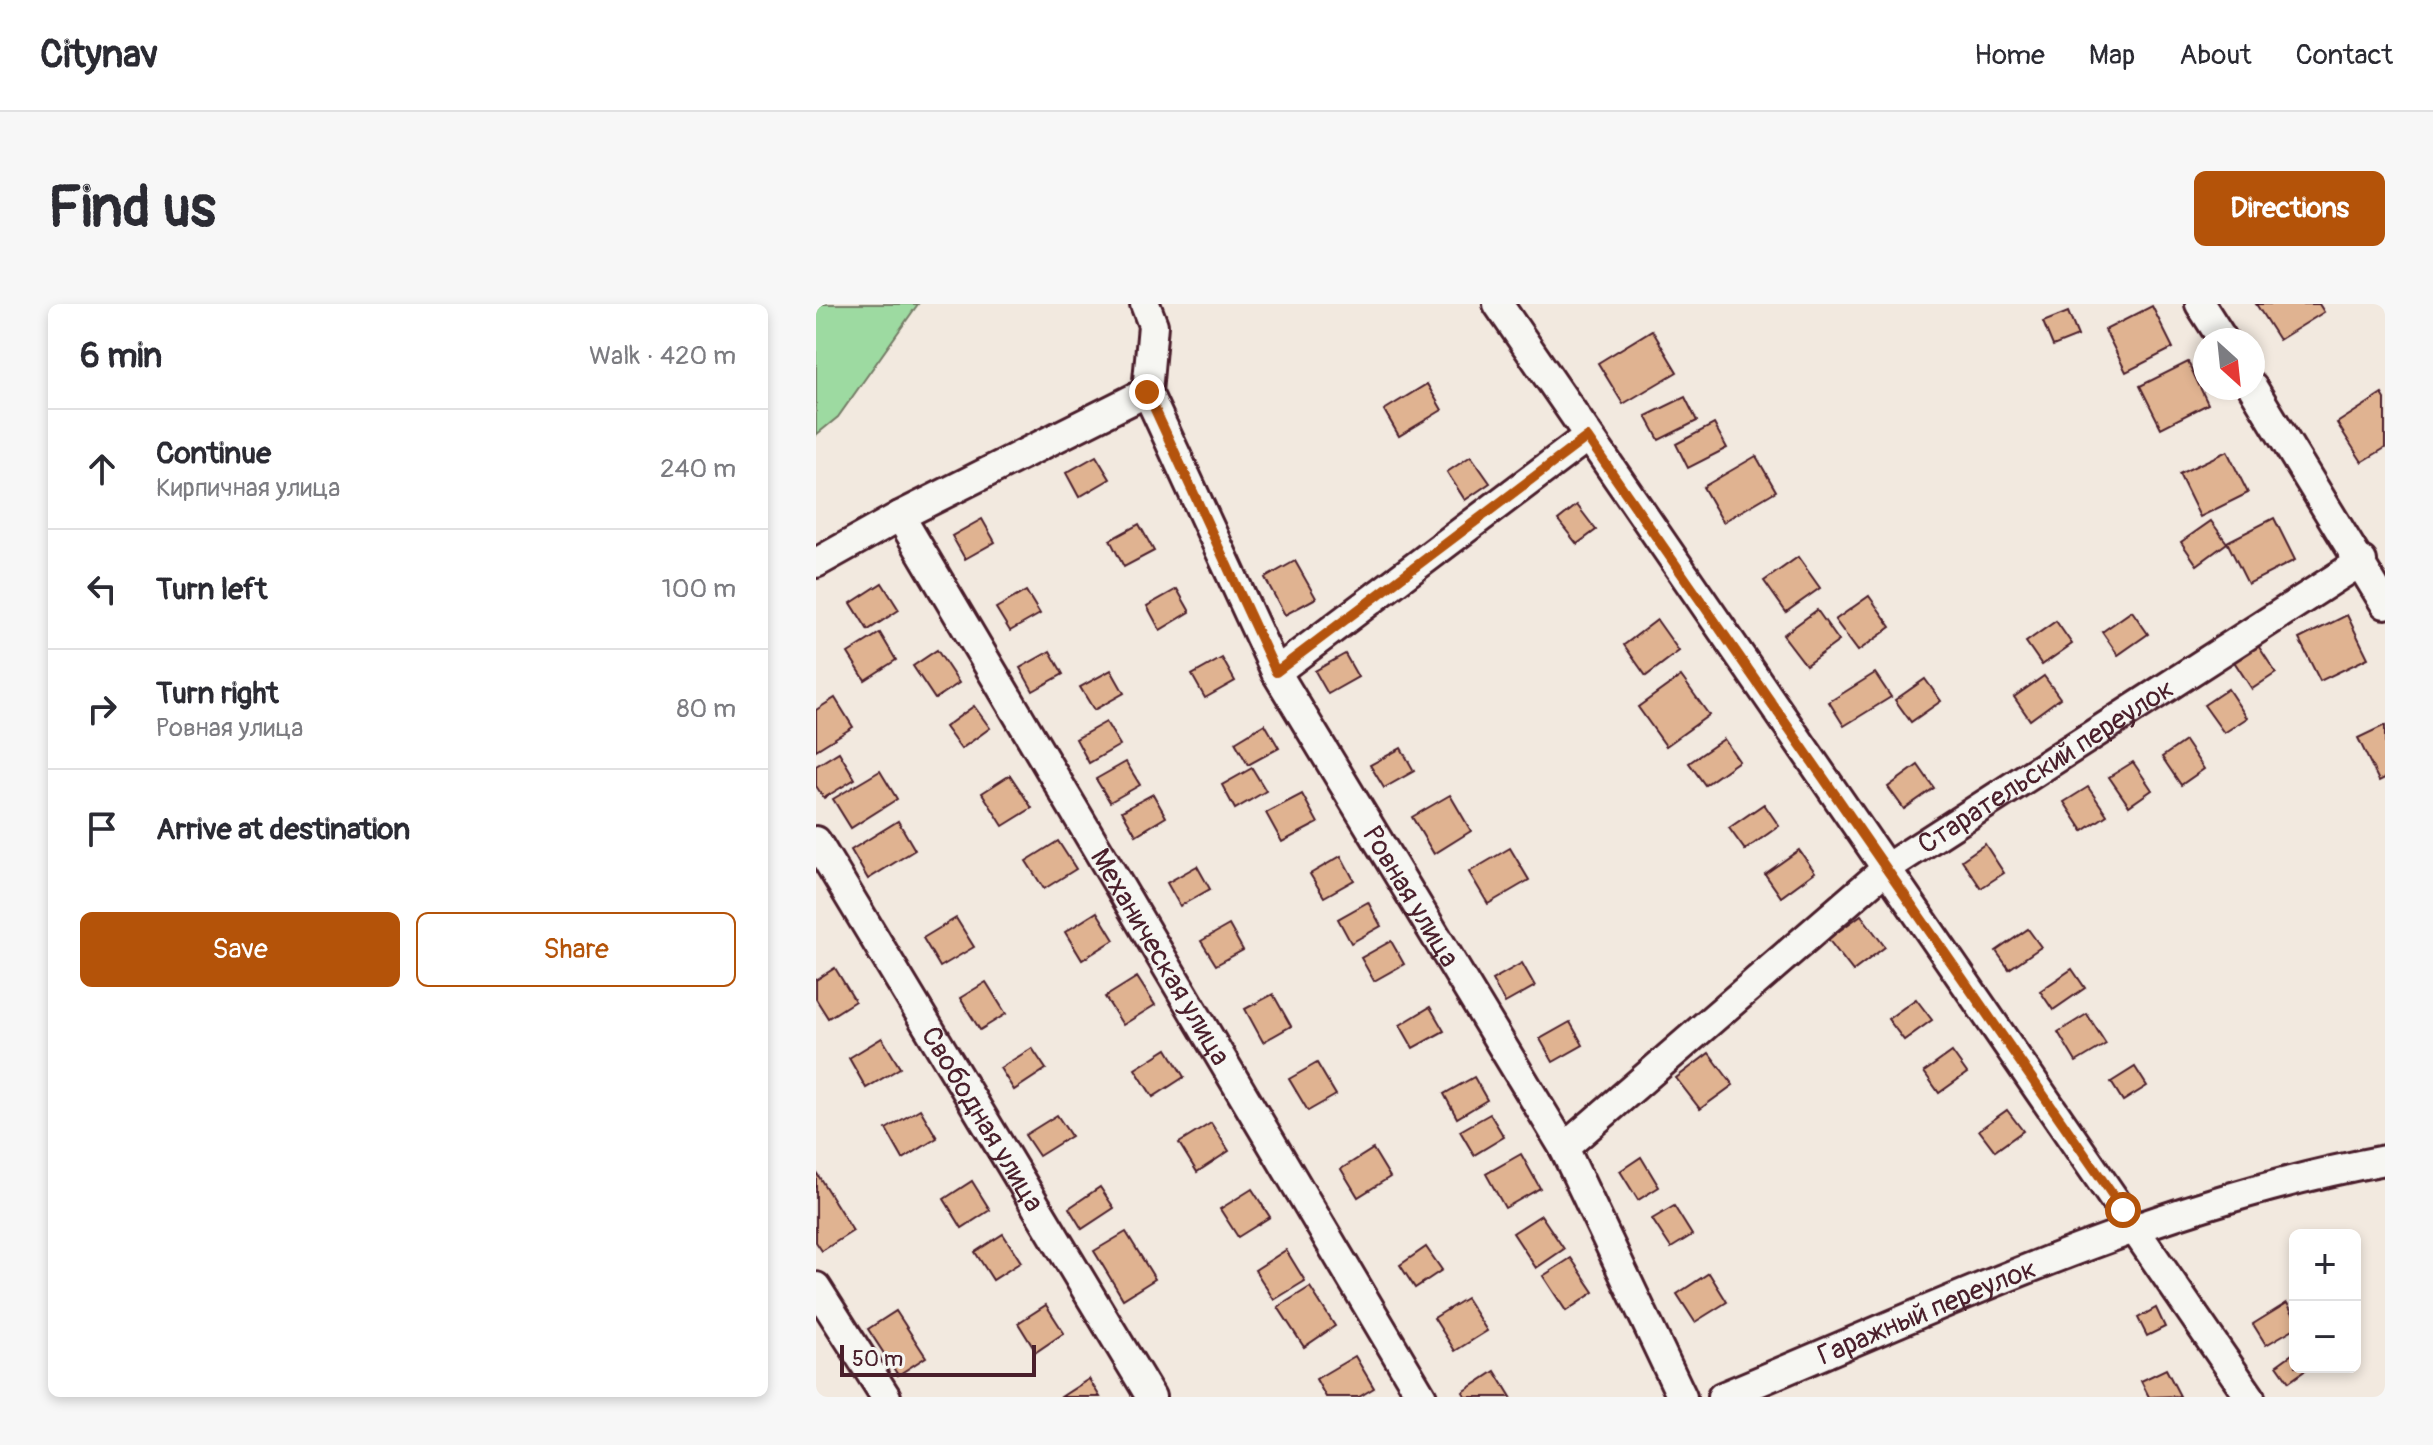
<!DOCTYPE html>
<html lang="en">
<head>
<meta charset="utf-8">
<style>
	:root { --surface:#fff; --page:#f7f7f7; --text:#2b2b33; --muted:#7c7c81; --line:#e1e1e2; --accent:#b45309 }
	body { margin:0; font-family:Pangolin,sans-serif; background:var(--page); color:var(--text) }
	.controls { position:absolute; right:24px; bottom:24px; display:grid; overflow:hidden; border-radius:12px; box-shadow:0 4px 12px #0003 }
	.controls button { width:72px; height:72px; display:grid; place-items:center; padding:0; border:0; border-bottom:2px solid var(--line); background:var(--surface); color:var(--text); font:40px sans-serif }
	.compass { position:absolute; left:1377px; top:24px; width:72px; height:72px; border-radius:50%; background:var(--surface); box-shadow:0 4px 12px #0003; rotate:153deg }
	.scale { position:absolute; left:24px; bottom:20px; width:196px; box-sizing:border-box; padding-left:8px; border:4px solid #4a1f2b; border-top:0; font-size:22px; line-height:28px; white-space:nowrap; color:#4a1f2b; -webkit-text-stroke:6px #f6f6f2; paint-order:stroke }
	.stop { position:absolute; width:24px; height:24px; margin:-18px; border:6px solid #b45309; border-radius:50%; background:#fff }
	.stop.end { background:#b45309; border-color:#fff; box-shadow:0 2px 8px #0008 }
	.list { margin:0; padding:0; list-style:none }
	h2 { display:flex; justify-content:space-between; align-items:center; height:104px; margin:0; padding:0 32px; font-size:34px }
	h2 small { font-size:26px; font-weight:400; color:var(--muted) }
	.list li { display:grid; grid-template-columns:52px 1fr auto; gap:24px; align-items:center; box-sizing:border-box; height:120px; padding:0 32px; border-top:2px solid var(--line) }
	.list b { display:block; font-size:30px; white-space:nowrap }
	.list p { margin:0; font-size:26px; white-space:nowrap; color:var(--muted) }
	.list em { font-size:26px; font-style:normal; color:var(--muted) }
	.actions { display:flex; gap:16px; padding:24px 32px }
	.actions a { flex:1; padding:18px 0; border:2px solid var(--accent); border-radius:12px; text-align:center; font-size:28px; color:var(--accent) }
	.actions .main { background:var(--accent); color:#fff }
	.icon { flex:none; width:44px; height:44px; fill:none; stroke:currentColor; stroke-width:2; stroke-linecap:round; stroke-linejoin:round }
	.map { position:relative; flex:none; width:1569px; height:1093px; overflow:hidden; border-radius:12px }
	header { display:flex; align-items:center; gap:48px; box-sizing:border-box; height:112px; padding:0 40px; background:var(--surface); border-bottom:2px solid var(--line) }
	header strong { font-size:38px }
	nav { display:flex; gap:44px; margin-inline-start:auto; font-size:28px }
	.intro { display:flex; align-items:center; justify-content:space-between; box-sizing:border-box; height:192px; padding:0 48px }
	h1 { margin:0; font-size:56px }
	.button { padding:20px 36px; border-radius:12px; background:var(--accent); color:#fff; font-size:28px; font-weight:700 }
	main { display:flex; gap:48px; padding:0 48px }
	aside { flex:1; background:var(--surface); border-radius:12px; box-shadow:0 4px 12px #0003 }
	.map>svg:first-child { display:block }
	.green { fill:#9ddaa1; stroke:#747c66; stroke-width:2 }
	.building { fill:#e0b391; stroke:#4a1f2b; stroke-width:2 }
	.lines { fill:none; stroke-linecap:round; stroke-linejoin:round }
	.minor-casing { stroke:#4a1f2b; stroke-width:34 }
	.minor { stroke:#f6f6f2; stroke-width:28 }
	.route { stroke:#b45309; stroke-width:10 }
	.labels { text-anchor:middle; stroke-width:7; stroke-linejoin:round; paint-order:stroke }
	.street-label { font-size:28px; fill:#4a1f2b; stroke:#f6f6f2 }
</style>
</head>
<body>
<header>
<strong>Citynav</strong>
<nav><a>Home</a><a>Map</a><a>About</a><a>Contact</a></nav>
</header>
<div class="intro"><h1>Find us</h1><a class="button">Directions</a></div>
<main>
<aside>
<h2>6 min<small>Walk · 420 m</small></h2>
<ul class="list">
<li><svg class="icon" aria-label="ahead" viewBox="0 0 24 24"><path d="M12 20V5M6 11l6-6 6 6"/></svg><div><b>Continue</b><p>Кирпичная улица</p></div><em>240 m</em></li>
<li><svg class="icon" aria-label="left" viewBox="0 0 24 24"><path d="M17 20v-9H6M10 6l-5 5 5 5"/></svg><div><b>Turn left</b></div><em>100 m</em></li>
<li><svg class="icon" aria-label="right" viewBox="0 0 24 24"><path d="M7 20v-9h11M14 6l5 5-5 5"/></svg><div><b>Turn right</b><p>Ровная улица</p></div><em>80 m</em></li>
<li><svg class="icon" aria-label="arrive" viewBox="0 0 24 24"><path d="M6 21V4h12l-3 4 3 4H6"/></svg><div><b>Arrive at destination</b></div></li>
</ul>
<div class="actions"><a class="main">Save</a><a>Share</a></div>
</aside>
<div class="map">
<svg width="1569" height="1093" viewBox="0 0 1569 1093">
	<rect width="100%" height="100%" fill="#f2e9df"/>
	<filter id="ink" filterUnits="userSpaceOnUse"><feTurbulence type="fractalNoise" baseFrequency=".0125" numOctaves="2"/><feDisplacementMap in="SourceGraphic" scale="16" xChannelSelector="R" yChannelSelector="G"/><feConvolveMatrix kernelMatrix="1 2 1 2 8 2 1 2 1" color-interpolation-filters="sRGB"/></filter>
	<g filter="url(#ink)">
		<path class="green" d="M0 0H102L22 113 0 131Z"/>
		<g class="building">
			<path d="M1440 0H1503L1508 8 1463 36Z"/>
			<path d="M1336 2 1357 44 1310 68 1289 26Z"/>
			<path d="M1252 8 1262 32 1237 42 1227 18Z"/>
			<path d="M836 26 861 68 807 100 782 59Z"/>
			<path d="M1372 58 1392 100 1345 124 1324 82Z"/>
			<path d="M611 80 626 106 583 132 568 106Z"/>
			<path d="M1566 90 1569 95V144L1546 158 1521 119Z"/>
			<path d="M869 93 881 117 843 136 830 112Z"/>
			<path d="M898 120 911 144 872 164 860 140Z"/>
			<path d="M1411 147 1432 189 1384 213 1363 170Z"/>
			<path d="M280 152 294 175 263 193 250 169Z"/>
			<path d="M655 152 674 179 649 196 631 168Z"/>
			<path d="M940 152 960 187 907 218 887 183Z"/>
			<path d="M761 201 780 226 761 240 742 216Z"/>
			<path d="M1458 214 1479 256 1432 280 1411 238Z"/>
			<path d="M166 215 179 238 149 255 136 232Z"/>
			<path d="M1395 217 1411 239 1381 261 1365 238Z"/>
			<path d="M323 220 338 247 308 263 294 236Z"/>
			<path d="M982 253 1004 284 970 308 948 277Z"/>
			<path d="M479 257 500 294 469 311 449 274Z"/>
			<path d="M66 279 83 306 52 326 35 299Z"/>
			<path d="M361 285 374 308 344 326 331 302Z"/>
			<path d="M210 287 224 310 194 327 180 304Z"/>
			<path d="M1053 292 1075 323 1042 347 1019 316Z"/>
			<path d="M1001 306 1023 337 990 361 967 331Z"/>
			<path d="M1316 307 1332 330 1302 351 1286 328Z"/>
			<path d="M1531 311 1552 354 1504 377 1483 335Z"/>
			<path d="M841 316 863 347 830 372 808 341Z"/>
			<path d="M1240 317 1256 340 1226 361 1210 338Z"/>
			<path d="M64 329 80 356 49 376 32 349Z"/>
			<path d="M1441 340 1460 369 1436 385 1417 356Z"/>
			<path d="M121 346 143 379 119 395 97 362Z"/>
			<path d="M234 347 247 370 217 387 204 364Z"/>
			<path d="M529 350 542 373 512 390 499 367Z"/>
			<path d="M406 354 419 377 389 394 376 371Z"/>
			<path d="M295 366 308 389 278 406 264 383Z"/>
			<path d="M1059 369 1075 393 1028 422 1013 398Z"/>
			<path d="M865 372 893 411 850 442 822 403Z"/>
			<path d="M1228 372 1244 394 1214 416 1198 393Z"/>
			<path d="M1109 375 1125 397 1095 418 1079 396Z"/>
			<path d="M1412 385 1431 414 1408 429 1388 401Z"/>
			<path d="M19 394 37 423 0 446V406Z"/>
			<path d="M158 402 174 424 145 445 129 423Z"/>
			<path d="M290 418 304 441 273 459 260 435Z"/>
			<path d="M449 420 463 444 432 461 419 438Z"/>
			<path d="M1569 421V474L1563 477 1542 434Z"/>
			<path d="M908 435 923 457 889 481 873 459Z"/>
			<path d="M1369 437 1388 465 1365 481 1346 453Z"/>
			<path d="M585 444 598 467 568 484 554 461Z"/>
			<path d="M23 448 39 475 8 494 0 482V462Z"/>
			<path d="M310 458 324 481 294 498 280 475Z"/>
			<path d="M1317 458 1336 486 1313 502 1293 473Z"/>
			<path d="M1102 461 1118 484 1088 505 1072 483Z"/>
			<path d="M436 464 450 487 419 505 406 481Z"/>
			<path d="M64 467 81 495 35 524 17 495Z"/>
			<path d="M194 471 216 504 187 522 166 489Z"/>
			<path d="M1272 483 1291 511 1267 527 1248 498Z"/>
			<path d="M337 490 350 513 320 531 306 507Z"/>
			<path d="M486 490 502 519 466 538 450 509Z"/>
			<path d="M634 491 655 527 618 550 596 513Z"/>
			<path d="M948 500 963 522 929 546 913 524Z"/>
			<path d="M82 517 99 546 52 575 35 546Z"/>
			<path d="M242 537 260 565 228 585 210 557Z"/>
			<path d="M1169 540 1188 569 1165 584 1146 556Z"/>
			<path d="M694 544 713 576 672 600 653 568Z"/>
			<path d="M983 546 999 568 965 593 949 570Z"/>
			<path d="M525 552 538 576 508 593 494 570Z"/>
			<path d="M381 562 394 585 364 602 351 579Z"/>
			<path d="M552 598 565 622 535 639 522 615Z"/>
			<path d="M281 608 298 636 266 656 249 628Z"/>
			<path d="M1045 611 1069 643 1037 667 1012 635Z"/>
			<path d="M140 614 158 643 124 663 107 634Z"/>
			<path d="M413 621 427 646 400 661 385 637Z"/>
			<path d="M1212 625 1225 643 1193 665 1180 647Z"/>
			<path d="M575 637 588 660 558 677 545 654Z"/>
			<path d="M706 659 719 682 689 699 676 676Z"/>
			<path d="M19 664 39 697 12 714 0 695V676Z"/>
			<path d="M1256 665 1269 684 1237 706 1224 687Z"/>
			<path d="M321 673 339 701 307 721 289 693Z"/>
			<path d="M170 678 190 710 164 726 144 694Z"/>
			<path d="M457 690 475 722 447 738 429 705Z"/>
			<path d="M1100 695 1116 716 1088 736 1072 715Z"/>
			<path d="M614 703 628 727 597 744 584 721Z"/>
			<path d="M1271 710 1290 740 1260 758 1242 728Z"/>
			<path d="M754 718 767 741 737 758 724 735Z"/>
			<path d="M66 734 84 764 50 784 33 754Z"/>
			<path d="M216 744 230 765 198 786 184 764Z"/>
			<path d="M351 745 368 773 337 793 319 765Z"/>
			<path d="M1136 748 1151 769 1123 789 1108 768Z"/>
			<path d="M893 749 917 781 884 805 860 774Z"/>
			<path d="M501 759 520 791 492 807 473 775Z"/>
			<path d="M1319 763 1331 782 1307 797 1295 778Z"/>
			<path d="M658 773 671 796 641 814 628 790Z"/>
			<path d="M104 805 121 834 87 855 70 825Z"/>
			<path d="M1191 806 1207 827 1179 847 1163 826Z"/>
			<path d="M674 810 688 833 658 851 644 827Z"/>
			<path d="M241 811 255 832 223 852 209 831Z"/>
			<path d="M395 819 413 847 381 868 363 839Z"/>
			<path d="M557 845 574 873 542 893 525 865Z"/>
			<path d="M705 850 724 884 689 904 670 870Z"/>
			<path d="M825 853 843 883 822 896 804 867Z"/>
			<path d="M0 868 37 927 6 947 0 938Z"/>
			<path d="M156 877 174 906 146 924 128 895Z"/>
			<path d="M284 883 298 904 266 925 253 904Z"/>
			<path d="M436 885 454 913 422 933 404 905Z"/>
			<path d="M858 902 876 931 855 944 836 915Z"/>
			<path d="M725 911 748 945 720 964 697 929Z"/>
			<path d="M310 928 339 975 307 995 278 947Z"/>
			<path d="M187 930 205 958 177 976 159 948Z"/>
			<path d="M610 943 626 966 599 984 584 961Z"/>
			<path d="M470 946 489 977 458 996 439 966Z"/>
			<path d="M755 954 778 988 750 1007 727 972Z"/>
			<path d="M893 969 911 998 879 1018 861 990Z"/>
			<path d="M494 983 519 1022 488 1043 462 1003Z"/>
			<path d="M650 994 671 1027 639 1047 618 1014Z"/>
			<path d="M1471 999 1479 1013V1024L1450 1041 1437 1020Z"/>
			<path d="M230 1001 248 1029 220 1048 202 1019Z"/>
			<path d="M1340 1004 1349 1023 1331 1032 1322 1014Z"/>
			<path d="M80 1007 110 1053 82 1071 52 1025Z"/>
			<path d="M1479 1048V1063H1494L1473 1078 1461 1061Z"/>
			<path d="M539 1052 558 1084 543 1093H510L500 1075Z"/>
			<path d="M1350 1065 1364 1092 1333 1093 1325 1077Z"/>
			<path d="M679 1067 695 1093H650L647 1088Z"/>
			<path d="M273 1075 284 1093H245Z"/>
		</g>
		<g class="lines">
			<g class="minor-casing">
				<g id="minor">
					<path id="s1" d="M329 0 337 21 331 88 460 368 748 844 866 1093"/>
					<path d="M682 0 1434 1093"/>
					<path d="M1384 0 1407 36"/>
					<path d="M1437 84 1569 300"/>
					<path id="s2" d="M84 212 606 1093"/>
					<path d="M0 259 84 212 331 88"/>
					<path d="M460 368 771 133"/>
					<path id="s3" d="M0 537 335 1093"/>
					<path id="s4" d="M748 844 1072 563 1546 257"/>
					<path d="M0 983 70 1093"/>
					<path id="s5" d="M906 1093C1123 1003 1337 899 1569 856"/>
				</g>
			</g>
			<use href="#minor" class="minor"/>
		</g>
	</g>
	<g class="lines" filter="url(#ink)">
		<path class="route" d="M331 88 460 368 771 133 1307 906"/>
	</g>
	<g class="labels">
		<g class="street-label">
			<text dy="10" stroke="none"><textPath href="#s4" startOffset="616">Старательский переулок</textPath></text>
			<text dy="10" stroke="none"><textPath href="#s1" startOffset="660">Ровная улица</textPath></text>
			<text dy="10" stroke="none"><textPath href="#s2" startOffset="512">Механическая улица</textPath></text>
			<text dy="10" stroke="none"><textPath href="#s3" startOffset="324">Свободная улица</textPath></text>
			<text dy="10" stroke="none"><textPath href="#s5" startOffset="222">Гаражный переулок</textPath></text>
		</g>
	</g>
</svg>
<div class="controls">
<button>+</button>
<button>−</button>
</div>
<svg class="compass" viewBox="-18 -18 36 36"><path d="M0-13l5 13h-10z" fill="#e53935"/><path d="M0 13l5-13h-10z" fill="#7c7c81"/></svg>
<div class="scale">50 m</div>
<div class="stop" style="left:1307px;top:906px"></div>
<div class="stop end" style="left:331px;top:88px"></div>
</div>
</main>
</body>
</html>
